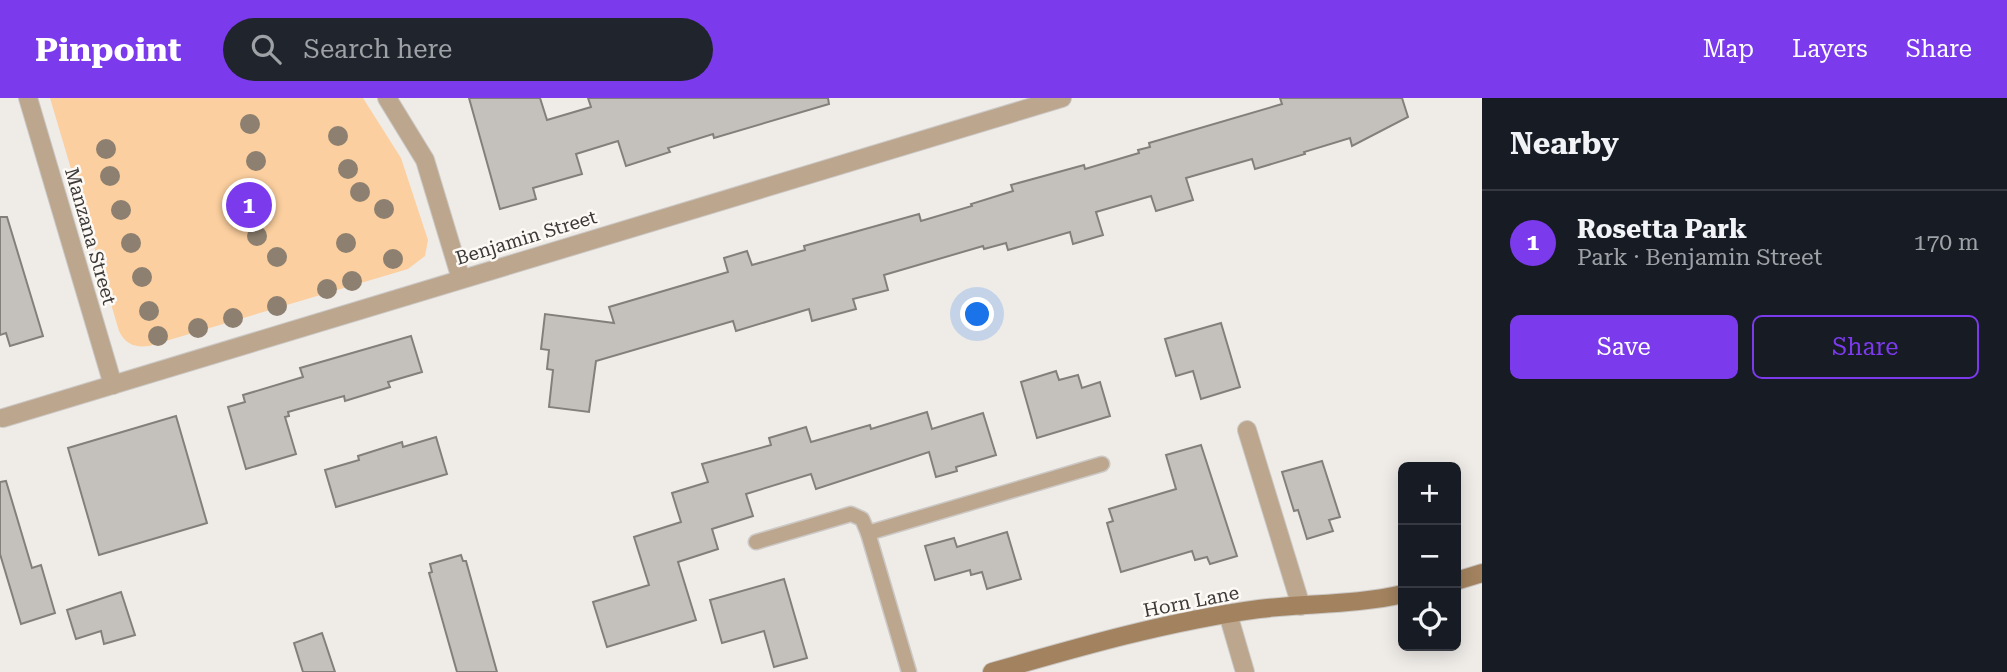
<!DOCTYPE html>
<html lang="en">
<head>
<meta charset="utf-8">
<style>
	:root { --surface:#171b24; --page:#20242c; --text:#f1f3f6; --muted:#9ea1a6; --line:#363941; --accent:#7c3aed }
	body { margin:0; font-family:"Roboto Serif",serif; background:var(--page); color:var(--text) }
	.controls { position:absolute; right:21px; bottom:21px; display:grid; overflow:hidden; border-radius:10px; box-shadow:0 4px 18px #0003 }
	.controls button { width:63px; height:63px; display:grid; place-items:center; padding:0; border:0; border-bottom:2px solid var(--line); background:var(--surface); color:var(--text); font:35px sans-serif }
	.you { position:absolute; left:978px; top:217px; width:24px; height:24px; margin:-18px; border:5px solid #fff; border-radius:50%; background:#1a73e8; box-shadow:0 0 0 10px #1a73e833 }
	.badge { display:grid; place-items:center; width:46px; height:46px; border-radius:50%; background:var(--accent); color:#fff; font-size:23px; font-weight:700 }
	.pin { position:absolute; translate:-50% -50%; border:4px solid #fff; box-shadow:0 2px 7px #0006 }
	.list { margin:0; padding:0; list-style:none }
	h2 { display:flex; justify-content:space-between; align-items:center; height:91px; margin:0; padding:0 28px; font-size:30px }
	h2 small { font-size:23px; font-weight:400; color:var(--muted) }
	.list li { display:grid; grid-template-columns:46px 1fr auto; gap:21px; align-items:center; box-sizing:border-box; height:105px; padding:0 28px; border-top:2px solid var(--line) }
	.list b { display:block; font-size:26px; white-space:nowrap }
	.list p { margin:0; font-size:23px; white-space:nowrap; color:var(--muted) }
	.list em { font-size:23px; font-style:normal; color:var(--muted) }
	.actions { display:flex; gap:14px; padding:21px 28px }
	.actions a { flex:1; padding:16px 0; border:2px solid var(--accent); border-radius:10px; text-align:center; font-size:24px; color:var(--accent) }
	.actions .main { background:var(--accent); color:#fff }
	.icon { flex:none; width:38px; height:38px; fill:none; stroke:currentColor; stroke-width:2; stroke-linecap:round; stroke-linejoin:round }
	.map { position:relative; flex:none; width:1482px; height:574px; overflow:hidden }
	header { display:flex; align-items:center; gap:42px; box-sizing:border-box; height:98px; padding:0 35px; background:var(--accent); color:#fff }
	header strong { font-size:33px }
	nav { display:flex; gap:38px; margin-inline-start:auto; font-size:24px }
	.search { width:490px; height:63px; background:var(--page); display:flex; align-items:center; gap:18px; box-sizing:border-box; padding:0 24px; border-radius:38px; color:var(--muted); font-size:26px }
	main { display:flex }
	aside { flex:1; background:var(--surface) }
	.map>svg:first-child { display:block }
	.green { fill:#fbcf9f }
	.building { fill:#c4c1bd; stroke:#83807c; stroke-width:2 }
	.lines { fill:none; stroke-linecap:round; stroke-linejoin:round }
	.lane-casing { stroke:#cbc8c5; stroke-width:17 }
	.street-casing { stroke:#cbc8c5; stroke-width:20 }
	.secondary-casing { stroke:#cbc8c5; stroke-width:20 }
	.lane { stroke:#bca68d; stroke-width:14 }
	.street { stroke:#bca68d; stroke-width:18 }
	.secondary { stroke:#a3835f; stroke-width:18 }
	.tree { fill:#8d8070 }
	.labels { text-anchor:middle; stroke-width:5; stroke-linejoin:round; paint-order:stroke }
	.street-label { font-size:19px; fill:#3b3a38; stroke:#fdf9f5 }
</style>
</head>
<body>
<header>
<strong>Pinpoint</strong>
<div class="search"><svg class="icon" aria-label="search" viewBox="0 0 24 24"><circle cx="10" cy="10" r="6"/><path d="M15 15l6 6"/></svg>Search here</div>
<nav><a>Map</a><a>Layers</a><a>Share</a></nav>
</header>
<main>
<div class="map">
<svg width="1482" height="574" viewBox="0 0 1482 574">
	<rect width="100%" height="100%" fill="#efece8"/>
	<path class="green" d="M50 0H363L401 60 428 142 425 158 408 171 149 248C135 250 125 246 119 233Z"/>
	<g class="building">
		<path d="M469 0H540L547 22 591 9 588 0H828L829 6 714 40 713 36 668 50 670 54 626 68 618 43 576 56 582 76 533 90 536 101 500 111Z"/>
		<path d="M1280 0H1402L1408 19 1352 48 1350 40 1304 54 1305 56 1255 71 1252 61 1186 80 1193 102 1156 113 1151 98 1096 114 1103 137 1073 146 1070 134 1008 152 1006 145 984 151 983 148 884 177 888 192 853 201 856 211 812 223 809 211 736 233 733 223 596 263 589 314 549 309 553 272 547 271 549 252 541 251 545 216 614 225 609 209 728 174 724 160 747 153 752 167 805 152 804 148 919 116 921 123 972 108 971 106 1013 93 1011 87 1084 67 1085 71 1139 55 1138 52 1150 49 1149 45 1282 6Z"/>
		<path d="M0 119H7L43 238 10 248 6 235 0 237Z"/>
		<path d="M1221 225 1240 289 1201 301 1193 273 1176 278 1165 241Z"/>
		<path d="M411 238 422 274 388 284 390 289 345 303 344 298 288 314 289 318 285 319 296 356 246 371 228 309 245 304 243 297 303 279 300 270Z"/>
		<path d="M1056 273 1059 282 1078 277 1082 290 1100 284 1110 318 1037 340 1021 284Z"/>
		<path d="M927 314 932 331 983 315 996 357 956 369 957 373 936 379 929 354 816 391 811 376 746 396 753 418 712 431 718 451 678 464 696 522 607 549 593 504 649 487 634 439 681 424 672 395 708 384 702 366 771 347 769 340 806 329 811 344 870 327 871 331Z"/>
		<path d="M176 318 207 425 99 457 68 350Z"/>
		<path d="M436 339 447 376 336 409 325 372 359 362 358 358 402 344 403 349Z"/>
		<path d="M1201 347 1237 458 1210 466 1207 459 1195 462 1192 453 1121 474 1107 425 1113 423 1109 411 1176 391 1166 357Z"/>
		<path d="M1322 363 1340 419 1329 422 1333 433 1307 441 1298 412 1294 413 1282 374Z"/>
		<path d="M6 383 32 470 41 467 55 515 21 526 0 456V384Z"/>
		<path d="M1007 434 1021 481 987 491 982 474 971 477 970 472 935 482 925 448 954 440 957 449Z"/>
		<path d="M461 457 463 463H466L497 574H457L429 475 432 474 430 466Z"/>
		<path d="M784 481 807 560 774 569 764 533 722 545 710 502Z"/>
		<path d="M121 494 135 537 104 546 101 533 76 541 67 512Z"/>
		<path d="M322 535 335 574H303L294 545Z"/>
	</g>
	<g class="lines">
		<g class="lane-casing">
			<g id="lane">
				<path d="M868 435 1102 366"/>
				<path d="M756 444 851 416 862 421 868 435 909 574"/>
			</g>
		</g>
		<g class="street-casing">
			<g id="street">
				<path d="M28 0 113 287"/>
				<path d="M387 0 425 62 461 181"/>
				<path d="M3 320 1062 0"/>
				<path d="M1247 332 1301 508"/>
				<path d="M1228 516 1245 574"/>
			</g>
		</g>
		<g class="secondary-casing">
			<g id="secondary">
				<path d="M1456 483 1482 475"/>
				<path d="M992 574C1079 549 1169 523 1259 511 1307 505 1356 507 1403 496"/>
			</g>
		</g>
		<use href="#lane" class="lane"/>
		<use href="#street" class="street"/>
		<use href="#secondary" class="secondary"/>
	</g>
	<g class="tree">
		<circle cx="250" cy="26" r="10"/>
		<circle cx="338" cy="38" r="10"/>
		<circle cx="106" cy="51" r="10"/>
		<circle cx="256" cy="63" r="10"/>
		<circle cx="348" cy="71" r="10"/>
		<circle cx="110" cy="78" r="10"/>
		<circle cx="360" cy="94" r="10"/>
		<circle cx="239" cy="96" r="10"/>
		<circle cx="384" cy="111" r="10"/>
		<circle cx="121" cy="112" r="10"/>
		<circle cx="257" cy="138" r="10"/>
		<circle cx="131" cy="145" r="10"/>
		<circle cx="346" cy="145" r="10"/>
		<circle cx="277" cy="159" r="10"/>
		<circle cx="393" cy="161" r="10"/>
		<circle cx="142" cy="179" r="10"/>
		<circle cx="352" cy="183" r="10"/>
		<circle cx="327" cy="191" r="10"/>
		<circle cx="277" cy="208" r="10"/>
		<circle cx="149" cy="213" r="10"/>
		<circle cx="233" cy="220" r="10"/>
		<circle cx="198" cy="230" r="10"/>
		<circle cx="158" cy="238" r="10"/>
	</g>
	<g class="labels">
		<g class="street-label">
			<text transform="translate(91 138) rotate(74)" y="7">Manzana Street</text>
			<text transform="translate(526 139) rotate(-17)" y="7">Benjamin Street</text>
			<text transform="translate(1191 503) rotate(-11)" y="7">Horn Lane</text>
		</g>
	</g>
</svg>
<div class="controls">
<button>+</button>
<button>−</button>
<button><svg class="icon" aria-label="locate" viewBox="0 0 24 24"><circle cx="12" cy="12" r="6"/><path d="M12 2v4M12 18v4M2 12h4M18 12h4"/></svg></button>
</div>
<div class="you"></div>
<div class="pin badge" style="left:249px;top:107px">1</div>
</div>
<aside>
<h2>Nearby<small></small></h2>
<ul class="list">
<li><span class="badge">1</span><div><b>Rosetta Park</b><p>Park · Benjamin Street</p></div><em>170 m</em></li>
</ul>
<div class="actions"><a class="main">Save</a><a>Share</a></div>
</aside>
</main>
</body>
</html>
